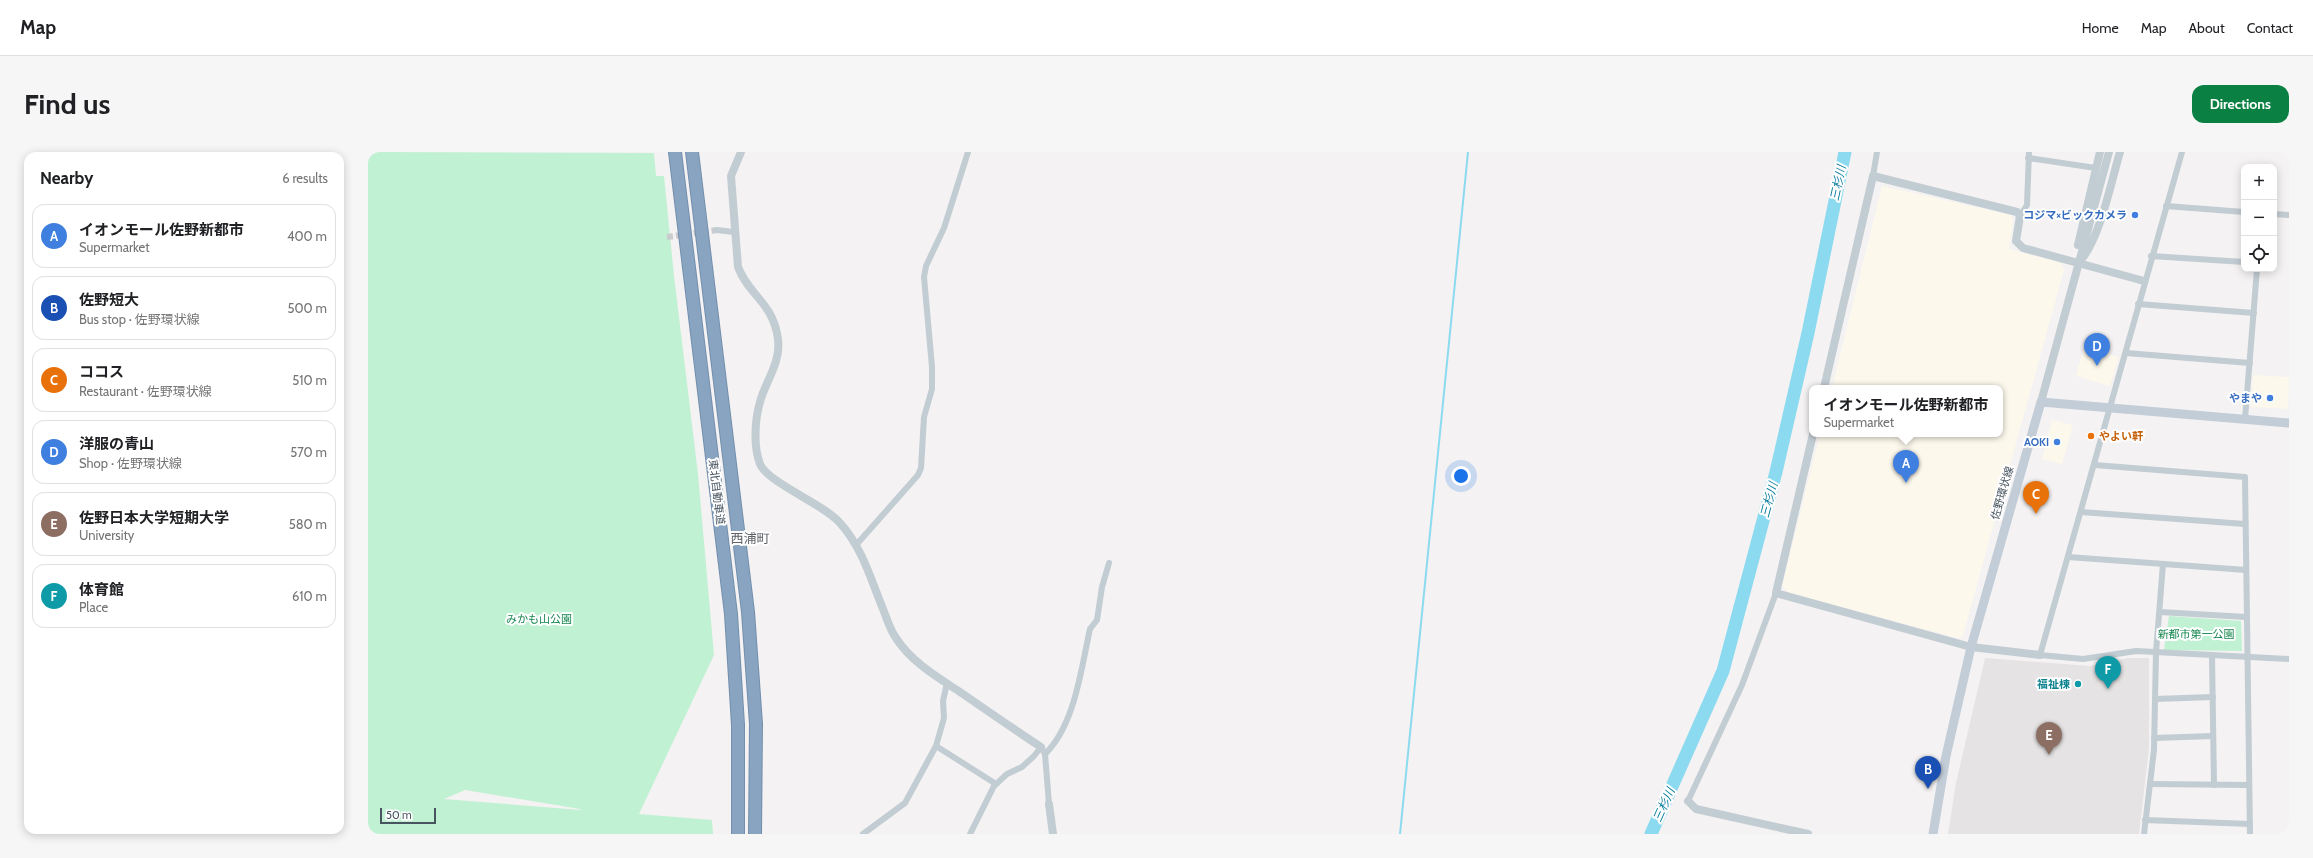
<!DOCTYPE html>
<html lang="en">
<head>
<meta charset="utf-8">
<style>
	:root { --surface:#fff; --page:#f6f6f6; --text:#202124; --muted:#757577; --line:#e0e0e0; --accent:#0b8043 }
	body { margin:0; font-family:Cabin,"Noto Sans JP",sans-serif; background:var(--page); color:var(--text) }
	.controls { position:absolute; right:12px; top:12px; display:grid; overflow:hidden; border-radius:8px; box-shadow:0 2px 10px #0003 }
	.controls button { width:36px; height:36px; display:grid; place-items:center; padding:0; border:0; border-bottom:1px solid var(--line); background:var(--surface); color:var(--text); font:20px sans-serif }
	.scale { position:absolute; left:12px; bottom:10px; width:56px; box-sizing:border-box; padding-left:4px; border:2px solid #485560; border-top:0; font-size:11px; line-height:14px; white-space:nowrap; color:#485560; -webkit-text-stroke:3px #fff; paint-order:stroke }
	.you { position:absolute; left:1093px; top:324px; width:14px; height:14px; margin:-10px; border:3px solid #fff; border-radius:50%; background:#1a73e8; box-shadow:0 0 0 6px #1a73e833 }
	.badge { display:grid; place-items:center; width:26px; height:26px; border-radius:50%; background:var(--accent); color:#fff; font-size:13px; font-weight:700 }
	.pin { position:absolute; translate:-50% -33px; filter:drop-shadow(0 1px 2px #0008) }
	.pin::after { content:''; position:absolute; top:21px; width:14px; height:12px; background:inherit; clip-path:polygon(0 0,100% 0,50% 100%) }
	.popup { position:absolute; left:1441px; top:233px; width:194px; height:52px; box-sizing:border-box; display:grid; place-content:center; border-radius:8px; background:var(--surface); filter:drop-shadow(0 1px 3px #0005); font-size:13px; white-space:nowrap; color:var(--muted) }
	.popup b { font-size:15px; color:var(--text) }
	.popup::after { content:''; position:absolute; left:50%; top:100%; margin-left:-8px; border:8px solid transparent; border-top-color:var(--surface) }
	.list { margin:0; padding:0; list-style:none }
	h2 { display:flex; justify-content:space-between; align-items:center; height:52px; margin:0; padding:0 16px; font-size:17px }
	h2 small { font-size:13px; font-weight:400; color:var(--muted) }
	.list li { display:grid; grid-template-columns:26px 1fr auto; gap:12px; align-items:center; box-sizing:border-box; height:64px; margin:0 8px 8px; padding:0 8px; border:1px solid var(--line); border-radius:12px }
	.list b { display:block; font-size:15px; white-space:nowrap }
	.list p { margin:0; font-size:13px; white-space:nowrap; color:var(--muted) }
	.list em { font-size:13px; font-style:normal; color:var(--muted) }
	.icon { flex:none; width:22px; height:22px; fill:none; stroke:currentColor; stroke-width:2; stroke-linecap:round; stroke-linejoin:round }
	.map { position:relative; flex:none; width:1921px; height:682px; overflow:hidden; border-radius:12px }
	header { display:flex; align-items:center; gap:24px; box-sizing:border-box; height:56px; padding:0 20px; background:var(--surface); border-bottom:1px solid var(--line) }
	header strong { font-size:19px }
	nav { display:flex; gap:22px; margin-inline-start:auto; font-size:14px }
	.intro { display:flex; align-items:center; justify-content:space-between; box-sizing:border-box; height:96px; padding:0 24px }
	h1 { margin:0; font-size:28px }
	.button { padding:10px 18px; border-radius:12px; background:var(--accent); color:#fff; font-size:14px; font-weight:700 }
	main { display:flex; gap:24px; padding:0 24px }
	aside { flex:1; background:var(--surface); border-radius:12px; box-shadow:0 2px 10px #0003 }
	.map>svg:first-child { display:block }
	.commercial { fill:#fdf8ec }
	.education { fill:#e5e3e4 }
	.green { fill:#c0f1d3; fill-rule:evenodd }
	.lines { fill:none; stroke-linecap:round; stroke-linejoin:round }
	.stream { stroke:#8cdaf0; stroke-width:2 }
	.river { stroke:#8cdaf0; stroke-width:13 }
	.minor-tunnel { stroke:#c9cbce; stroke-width:6; stroke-dasharray:6 3; stroke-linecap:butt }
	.motorway-casing { stroke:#738fad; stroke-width:14 }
	.minor { stroke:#c2ccd3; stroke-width:6 }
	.tertiary { stroke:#c2ccd3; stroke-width:8 }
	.secondary { stroke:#c2cdd8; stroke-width:9 }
	.motorway { stroke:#88a4c1; stroke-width:12 }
	.shop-dot { fill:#3f7fe0; stroke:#fff; stroke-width:1.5 }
	.food-dot { fill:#e8710a; stroke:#fff; stroke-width:1.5 }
	.culture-dot { fill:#0f9aa8; stroke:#fff; stroke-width:1.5 }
	.labels { text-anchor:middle; stroke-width:4; stroke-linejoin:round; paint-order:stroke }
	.shop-label { font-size:11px; font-weight:bold; fill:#366cbe; stroke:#fff; text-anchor:end }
	.food-label { font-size:11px; font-weight:bold; fill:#c56008; stroke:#fff; text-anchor:start }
	.street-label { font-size:11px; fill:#485560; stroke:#fff }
	.park-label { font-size:11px; fill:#15864e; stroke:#fff }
	.culture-label { font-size:11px; font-weight:bold; fill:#0d838f; stroke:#fff; text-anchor:end }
	.water-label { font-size:12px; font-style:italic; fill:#097c9c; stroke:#fff }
	.quarter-label { font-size:13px; fill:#5e6267; stroke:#fff }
</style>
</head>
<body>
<header>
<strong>Map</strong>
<nav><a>Home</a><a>Map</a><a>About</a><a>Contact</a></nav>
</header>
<div class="intro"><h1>Find us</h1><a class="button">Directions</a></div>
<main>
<aside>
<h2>Nearby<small>6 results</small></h2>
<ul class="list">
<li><span class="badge" style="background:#3f7fe0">A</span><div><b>イオンモール佐野新都市</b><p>Supermarket</p></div><em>400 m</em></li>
<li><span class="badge" style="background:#1a4fb4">B</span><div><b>佐野短大</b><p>Bus stop · 佐野環状線</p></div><em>500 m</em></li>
<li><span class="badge" style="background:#e8710a">C</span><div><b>ココス</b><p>Restaurant · 佐野環状線</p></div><em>510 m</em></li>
<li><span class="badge" style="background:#3f7fe0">D</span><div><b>洋服の青山</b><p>Shop · 佐野環状線</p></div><em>570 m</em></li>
<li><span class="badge" style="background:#8d6e63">E</span><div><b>佐野日本大学短期大学</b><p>University</p></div><em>580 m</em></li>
<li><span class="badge" style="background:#0f9aa8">F</span><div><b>体育館</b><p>Place</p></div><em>610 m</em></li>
</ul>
</aside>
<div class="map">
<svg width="1921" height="682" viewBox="0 0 1921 682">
	<rect width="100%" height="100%" fill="#f4f2f2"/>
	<g class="commercial">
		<path d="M1514 34 1643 63 1645 69 1641 97 1693 111 1696 118 1595 483 1590 486 1421 441 1414 434 1452 282H1632V236H1464Z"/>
		<path d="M1716 195 1751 205 1742 234 1708 224Z"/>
		<path d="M1885 223 1921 225 1920 257 1883 255Z"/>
		<path d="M1684 268 1705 273 1694 312 1674 307Z"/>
	</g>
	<path class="education" d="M1617 506 1722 514 1760 506H1781V596L1771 682H1580L1588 631Z"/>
	<g class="green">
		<path d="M0 0 286 1 288 24H296L306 124 330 322 346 503 271 662 344 668 345 682H0ZM97 638 212 657 213 658 76 647Z"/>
		<path d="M1801 464 1873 469 1874 499 1796 498Z"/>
	</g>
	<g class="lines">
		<path class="stream" d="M1032 682 1100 0"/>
		<path class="river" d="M1283 682 1355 519 1408 320 1440 181 1477 0"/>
		<path class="minor-tunnel" d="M299 85 349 78"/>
		<g class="motorway-casing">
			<g id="motorway">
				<path d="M307 0 363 462 370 573V682"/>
				<path d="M324 0 380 460 388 572 387 682"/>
			</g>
		</g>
		<g class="minor">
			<path d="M1814 0 1672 503 1715 507 1768 499 1921 507"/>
			<path d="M1660 6 1728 16"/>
			<path d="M1505 24 1509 0"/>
			<path d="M1798 54 1876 60"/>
			<path d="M1906 62 1921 63"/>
			<path d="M1652 64 1659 53 1661 0"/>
			<path d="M349 78 366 80"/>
			<path d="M1783 104 1876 110"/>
			<path d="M1770 152 1886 161"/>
			<path d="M1758 201 1882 211"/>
			<path d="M1877 267 1889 117"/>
			<path d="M1727 313 1877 325 1882 682"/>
			<path d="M1713 360 1877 372"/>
			<path d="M489 392 550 323 553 316 556 265 564 237V215L556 125 558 114 576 76 600 0"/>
			<path d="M1700 405 1878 418"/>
			<path d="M1792 460 1878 465"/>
			<path d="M1844 503 1846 633"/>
			<path d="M1787 547 1845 545"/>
			<path d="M1786 586 1845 584"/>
			<path d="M568 594 628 632"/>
			<path d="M677 602C707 573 713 517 722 477L729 468 734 435 741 411"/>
			<path d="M1782 632 1881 633"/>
			<path d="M1320 649 1374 533 1408 441"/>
			<path d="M1777 668 1882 672"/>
			<path d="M495 682 537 651 568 594 576 566 575 549 579 531"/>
			<path d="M602 682 626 634 639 622 654 615 666 604 673 595 677 602 681 652"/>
			<path d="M1776 682 1786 598 1788 500 1795 412"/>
		</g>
		<g class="tertiary">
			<path d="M373 0 363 24 370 115C381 144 405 150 410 187 413 211 398 228 392 250 387 267 385 294 392 312 400 331 456 352 472 371 494 395 503 428 515 457 519 467 522 478 528 486 544 511 571 526 595 542 621 560 647 578 673 595"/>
			<path d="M1710 93 1732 0"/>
			<path d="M1712 109C1732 87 1743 30 1752 0"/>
			<path d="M1456 236 1505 24 1649 60 1652 64 1648 89 1655 96 1776 129"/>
			<path d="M1673 250 1741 0"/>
			<path d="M1445 282 1408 441 1603 495 1672 503"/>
			<path d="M1320 649 1328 657 1440 682"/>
			<path d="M681 652 685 682"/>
		</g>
		<path class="secondary" d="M1565 682 1578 604 1603 495 1673 250 1921 271"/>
		<use href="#motorway" class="motorway"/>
	</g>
	<g class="shop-dot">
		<circle cx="1767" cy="63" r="4"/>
		<circle cx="1902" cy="246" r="4"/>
		<circle cx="1689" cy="290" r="4"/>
	</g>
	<circle class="food-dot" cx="1723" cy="284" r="4"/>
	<circle class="culture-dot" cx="1710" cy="532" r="4"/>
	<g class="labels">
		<g class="shop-label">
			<text x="1759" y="67">コジマ×ビックカメラ</text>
			<text x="1894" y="250">やまや</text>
			<text x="1681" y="294">AOKI</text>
		</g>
		<g class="food-label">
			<text x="1731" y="288">やよい軒</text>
		</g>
		<g class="street-label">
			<text transform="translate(349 340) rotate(83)" y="4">東北自動車道</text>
			<text transform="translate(1634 341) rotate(-74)" y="4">佐野環状線</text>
		</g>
		<g class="park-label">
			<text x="171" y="471">みかも山公園</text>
			<text x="1828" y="486">新都市第一公園</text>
		</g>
		<g class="culture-label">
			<text x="1702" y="536">福祉棟</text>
		</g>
		<g class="water-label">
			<text transform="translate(1470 31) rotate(-78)" y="4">三杉川</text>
			<text transform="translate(1401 348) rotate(-75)" y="4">三杉川</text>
			<text transform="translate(1296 653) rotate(-66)" y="4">三杉川</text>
		</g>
		<g class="quarter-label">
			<text x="382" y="391">西浦町</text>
		</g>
	</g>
</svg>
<div class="controls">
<button>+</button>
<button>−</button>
<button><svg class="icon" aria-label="locate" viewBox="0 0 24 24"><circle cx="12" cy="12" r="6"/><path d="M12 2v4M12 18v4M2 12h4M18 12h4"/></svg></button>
</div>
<div class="scale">50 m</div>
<div class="you"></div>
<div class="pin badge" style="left:1538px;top:331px;background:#3f7fe0">A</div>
<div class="popup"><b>イオンモール佐野新都市</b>Supermarket</div>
<div class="pin badge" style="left:1560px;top:637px;background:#1a4fb4">B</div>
<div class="pin badge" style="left:1668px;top:362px;background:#e8710a">C</div>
<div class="pin badge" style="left:1729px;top:214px;background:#3f7fe0">D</div>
<div class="pin badge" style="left:1681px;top:603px;background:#8d6e63">E</div>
<div class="pin badge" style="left:1740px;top:537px;background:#0f9aa8">F</div>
</div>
</main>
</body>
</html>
